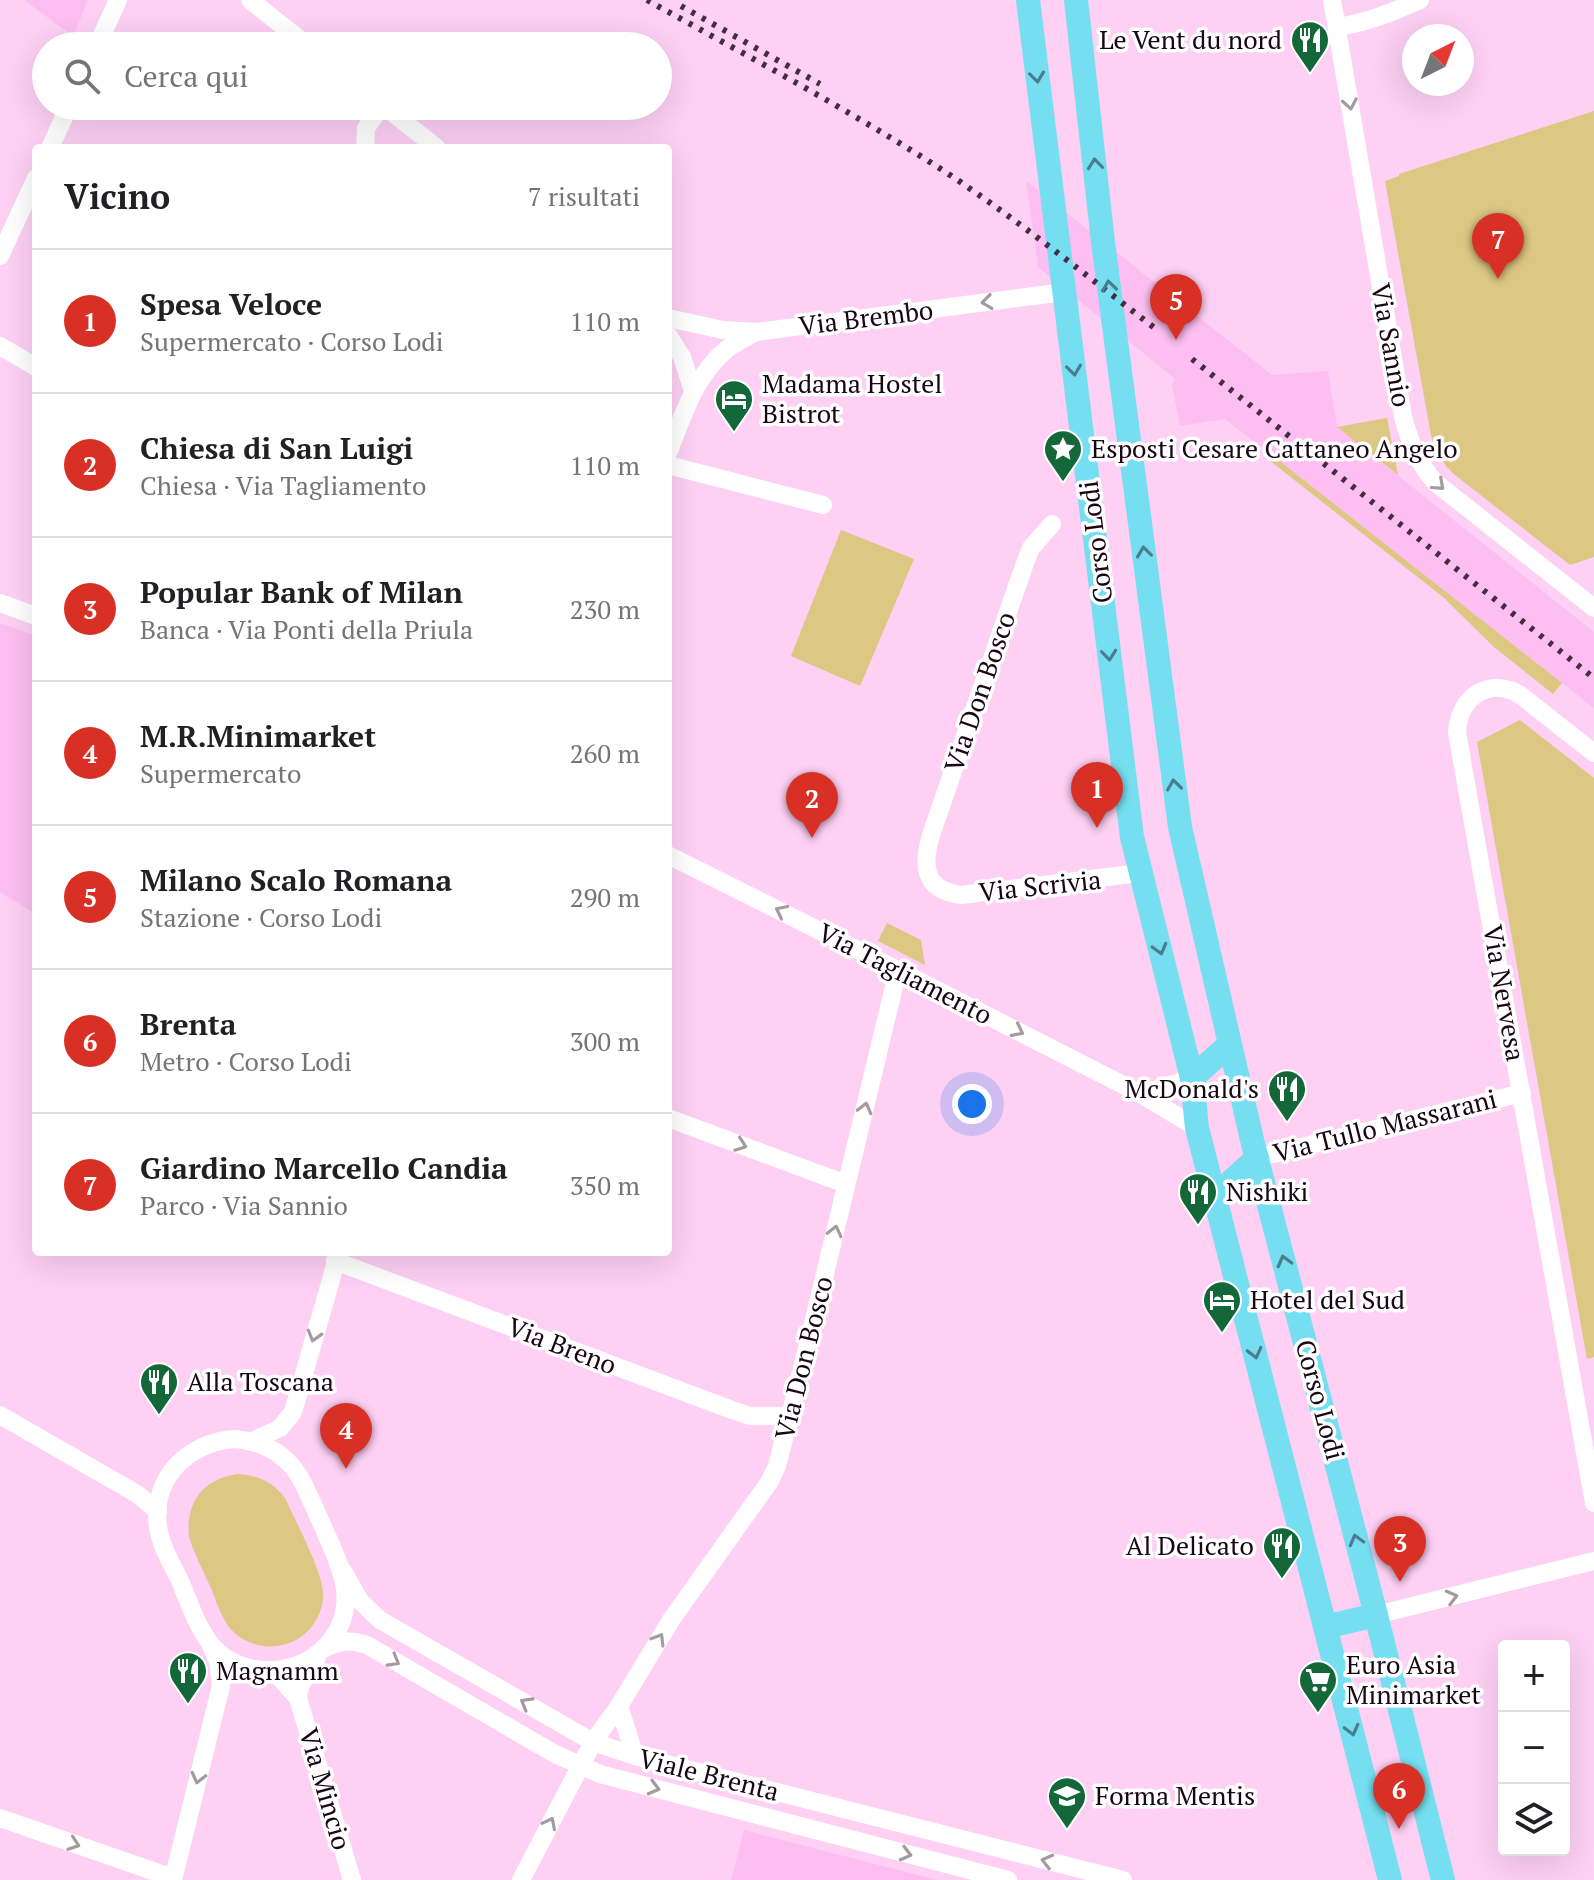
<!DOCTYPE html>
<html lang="it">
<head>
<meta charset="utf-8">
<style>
	:root { --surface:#fff; --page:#f6f6f6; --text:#202124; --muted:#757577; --line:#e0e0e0; --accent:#d93025 }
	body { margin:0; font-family:"PT Serif",serif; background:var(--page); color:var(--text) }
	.controls { position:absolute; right:24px; bottom:24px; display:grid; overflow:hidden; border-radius:8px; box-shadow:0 8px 32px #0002 }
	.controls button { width:72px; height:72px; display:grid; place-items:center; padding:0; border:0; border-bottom:2px solid var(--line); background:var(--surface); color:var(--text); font:40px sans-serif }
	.compass { position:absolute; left:1402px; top:24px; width:72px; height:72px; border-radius:50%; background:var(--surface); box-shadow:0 8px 32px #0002; rotate:42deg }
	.you { position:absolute; left:972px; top:1104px; width:28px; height:28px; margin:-20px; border:6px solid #fff; border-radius:50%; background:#1a73e8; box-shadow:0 0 0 12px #1a73e833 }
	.badge { display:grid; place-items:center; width:52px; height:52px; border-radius:50%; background:var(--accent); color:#fff; font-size:26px; font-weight:700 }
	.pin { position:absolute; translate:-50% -66px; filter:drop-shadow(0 2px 4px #0008) }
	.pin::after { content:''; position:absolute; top:42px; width:28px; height:24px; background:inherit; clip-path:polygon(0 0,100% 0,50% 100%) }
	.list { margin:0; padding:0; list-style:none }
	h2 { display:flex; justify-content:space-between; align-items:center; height:104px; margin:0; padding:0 32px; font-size:34px }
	h2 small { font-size:26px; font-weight:400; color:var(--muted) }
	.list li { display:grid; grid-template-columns:52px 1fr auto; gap:24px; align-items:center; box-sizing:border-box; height:144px; padding:0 32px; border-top:2px solid var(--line) }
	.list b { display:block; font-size:30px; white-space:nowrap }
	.list p { margin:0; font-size:26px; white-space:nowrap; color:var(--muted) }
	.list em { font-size:26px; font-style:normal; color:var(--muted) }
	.icon { flex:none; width:44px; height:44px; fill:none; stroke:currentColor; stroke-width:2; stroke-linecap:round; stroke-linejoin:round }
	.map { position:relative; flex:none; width:1594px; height:1880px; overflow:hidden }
	.search { position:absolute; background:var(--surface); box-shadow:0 8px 32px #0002; left:32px; top:32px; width:640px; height:88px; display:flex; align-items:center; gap:20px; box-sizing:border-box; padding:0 28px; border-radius:44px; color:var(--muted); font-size:30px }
	.panel { position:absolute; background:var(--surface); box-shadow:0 8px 32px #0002; left:32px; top:144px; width:640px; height:1112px; border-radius:8px }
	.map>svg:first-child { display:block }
	.built { fill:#fdbef1 }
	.green { fill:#dcc783 }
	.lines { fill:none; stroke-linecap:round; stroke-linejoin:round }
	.minor { stroke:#fff; stroke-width:18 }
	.major { stroke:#75dff1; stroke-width:24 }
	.rail { stroke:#452d40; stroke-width:6; stroke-dasharray:4 8; stroke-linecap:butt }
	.oneway { stroke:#4b7d8e }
	.oneway2 { stroke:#a39ba1 }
	.labels { text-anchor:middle; stroke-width:7; stroke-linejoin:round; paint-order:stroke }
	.poi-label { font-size:26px; fill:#180615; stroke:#fff; text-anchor:start }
	.street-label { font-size:26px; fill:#180615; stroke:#fff }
</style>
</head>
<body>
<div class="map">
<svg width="1594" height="1880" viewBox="0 0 1594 1880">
	<rect width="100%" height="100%" fill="#fdd0f4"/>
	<g class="built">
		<path d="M24 0H88L73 36Z"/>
		<path d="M1026 181 1272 375 1328 371 1337 427 1594 632V708L1225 419 1180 426 1172 385 1175 379 1038 267Z"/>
		<path d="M0 623 36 636V914L0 892Z"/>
		<path d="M744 1830 937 1880H731Z"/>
	</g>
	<g class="green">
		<path d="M1594 111V557L1570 565 1455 475C1442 463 1435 451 1431 435L1385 181 1399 176V174Z"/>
		<path d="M1387 418 1398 475 1337 427Z"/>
		<path d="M1273 456 1525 654 1562 683 1553 694 1494 647 1443 597 1269 460Z"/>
		<path d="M841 530 914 559 860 686 791 656Z"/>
		<path d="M1520 720 1594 778V1357L1587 1359 1477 742Z"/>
		<path d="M887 923 921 940 925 965 878 941Z"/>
		<path d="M237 1474C257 1475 273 1482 285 1498 295 1520 324 1574 323 1595 323 1614 312 1631 296 1640 274 1652 245 1647 229 1627 221 1616 216 1601 211 1588 203 1571 195 1555 189 1537 186 1502 202 1480 237 1474Z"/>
	</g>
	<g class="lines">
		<g class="minor">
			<path d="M250 0 308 46"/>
			<path d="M1332 0 1403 417C1410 442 1418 464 1436 483L1594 608"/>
			<path d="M1337 27C1366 23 1393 12 1420 0"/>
			<path d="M97 46 118 0"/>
			<path d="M384 106 437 148"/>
			<path d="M50 148 69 106"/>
			<path d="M365 148 366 128 382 106"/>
			<path d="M0 256 36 178"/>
			<path d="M668 318 723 330 756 332 1064 292"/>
			<path d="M668 335 682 357 693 391"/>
			<path d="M0 346 36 367"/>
			<path d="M668 453C683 416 695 375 727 349 735 343 745 338 754 333"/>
			<path d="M668 465 823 505"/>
			<path d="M1052 524 1031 548 1025 563 932 832C922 863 922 890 961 895L1140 873"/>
			<path d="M0 603 36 616"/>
			<path d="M1594 753 1519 694C1487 677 1459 698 1457 732L1471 812 1594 1503"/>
			<path d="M668 855 876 959 1141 1094 1197 1128"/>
			<path d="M1141 1094 1192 1078"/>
			<path d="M668 1118 846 1184"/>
			<path d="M1257 1158 1522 1093"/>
			<path d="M335 1261 732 1410 750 1416H790"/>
			<path d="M0 1415 137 1494 158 1511"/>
			<path d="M236 1439C265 1442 288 1455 302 1481 311 1499 319 1518 327 1536 345 1575 359 1613 324 1648 294 1677 243 1678 214 1648 198 1630 190 1605 181 1583 173 1566 161 1547 158 1527 151 1478 189 1441 236 1439Z"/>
			<path d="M253 1441 280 1428 293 1412 339 1252"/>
			<path d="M343 1571 360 1601 380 1620 593 1742 635 1756 1123 1880"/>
			<path d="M1376 1615 1594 1561"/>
			<path d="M323 1649C339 1641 349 1639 367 1645L555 1754 600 1774 1008 1880"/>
			<path d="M269 1671 280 1678 298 1698 300 1686 317 1658"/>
			<path d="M298 1698 352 1880"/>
			<path d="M619 1706 635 1756"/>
			<path d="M0 1818 173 1878"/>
			<path d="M173 1880 221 1686 218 1662 211 1646"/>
			<path d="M521 1880 593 1742 619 1706 671 1620 770 1481 777 1466 804 1361 898 970"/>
		</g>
		<g class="major">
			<path d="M1028 0 1132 837 1192 1078 1197 1128 1390 1880"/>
			<path d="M1076 0 1103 242 1180 827 1253 1144 1376 1615 1443 1880"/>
			<path d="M1192 1078 1229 1045"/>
			<path d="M1215 1196 1257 1158"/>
			<path d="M1325 1627 1376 1615"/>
		</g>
		<g class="rail">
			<path d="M647 0C747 56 850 110 947 173 1019 221 1087 276 1156 329"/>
			<path d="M681 6 820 84"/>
			<path d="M1192 359 1594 678"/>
		</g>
	</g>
	<defs><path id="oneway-chevron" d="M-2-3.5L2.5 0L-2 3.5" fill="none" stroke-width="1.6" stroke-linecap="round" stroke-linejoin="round" transform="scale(2)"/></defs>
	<g class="oneway">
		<use href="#oneway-chevron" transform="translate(1037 77) rotate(83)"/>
		<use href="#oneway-chevron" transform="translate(1095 164) rotate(-96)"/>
		<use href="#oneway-chevron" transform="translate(1109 286) rotate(-98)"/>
		<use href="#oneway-chevron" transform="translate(1074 370) rotate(83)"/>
		<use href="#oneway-chevron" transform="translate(1144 552) rotate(-97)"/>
		<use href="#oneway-chevron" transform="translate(1109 655) rotate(84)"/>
		<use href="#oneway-chevron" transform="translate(1174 785) rotate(-98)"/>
		<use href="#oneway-chevron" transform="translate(1160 949) rotate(75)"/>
		<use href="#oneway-chevron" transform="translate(1284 1261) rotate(-105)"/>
		<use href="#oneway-chevron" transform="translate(1255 1353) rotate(76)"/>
		<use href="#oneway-chevron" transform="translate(1356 1540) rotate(-105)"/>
		<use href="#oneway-chevron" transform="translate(1352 1730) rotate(76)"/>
	</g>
	<g class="oneway2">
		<use href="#oneway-chevron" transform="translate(1350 104) rotate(80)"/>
		<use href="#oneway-chevron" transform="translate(987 302) rotate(173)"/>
		<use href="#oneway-chevron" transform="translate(1439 485) rotate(42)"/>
		<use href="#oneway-chevron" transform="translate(781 911) rotate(-154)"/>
		<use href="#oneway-chevron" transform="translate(1018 1031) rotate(27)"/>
		<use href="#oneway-chevron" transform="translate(865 1108) rotate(-76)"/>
		<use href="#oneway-chevron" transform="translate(741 1145) rotate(20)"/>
		<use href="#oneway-chevron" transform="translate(835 1231) rotate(-76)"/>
		<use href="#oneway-chevron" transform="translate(314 1336) rotate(106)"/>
		<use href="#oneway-chevron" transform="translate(1452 1597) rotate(-14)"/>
		<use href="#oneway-chevron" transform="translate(659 1639) rotate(-59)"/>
		<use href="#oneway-chevron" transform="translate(394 1661) rotate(30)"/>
		<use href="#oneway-chevron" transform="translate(526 1703) rotate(-150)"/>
		<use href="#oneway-chevron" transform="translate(198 1778) rotate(104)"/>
		<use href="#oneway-chevron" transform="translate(654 1788) rotate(15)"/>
		<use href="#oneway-chevron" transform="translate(550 1823) rotate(-63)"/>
		<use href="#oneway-chevron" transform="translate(74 1844) rotate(19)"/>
		<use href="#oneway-chevron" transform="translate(906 1854) rotate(15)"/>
		<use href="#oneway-chevron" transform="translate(1047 1861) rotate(-166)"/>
	</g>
	<defs>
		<g id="restaurant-pin" transform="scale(2)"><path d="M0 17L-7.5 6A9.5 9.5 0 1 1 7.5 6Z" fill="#146738" stroke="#fff"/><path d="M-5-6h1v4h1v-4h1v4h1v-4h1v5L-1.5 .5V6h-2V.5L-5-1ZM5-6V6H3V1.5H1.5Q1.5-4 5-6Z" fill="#fff"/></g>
		<g id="hotel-pin" transform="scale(2)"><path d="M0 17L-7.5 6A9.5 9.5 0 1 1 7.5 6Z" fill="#146738" stroke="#fff"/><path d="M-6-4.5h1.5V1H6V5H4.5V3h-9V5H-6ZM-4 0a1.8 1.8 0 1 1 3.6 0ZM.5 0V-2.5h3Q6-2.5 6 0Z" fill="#fff"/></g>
		<g id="sight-pin" transform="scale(2)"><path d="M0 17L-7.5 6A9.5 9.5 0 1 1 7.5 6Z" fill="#146738" stroke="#fff"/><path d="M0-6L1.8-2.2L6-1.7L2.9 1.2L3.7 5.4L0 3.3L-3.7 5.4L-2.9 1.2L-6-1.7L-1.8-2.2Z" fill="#fff"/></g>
		<g id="supermarket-pin" transform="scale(2)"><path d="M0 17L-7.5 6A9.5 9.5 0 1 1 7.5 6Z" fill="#146738" stroke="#fff"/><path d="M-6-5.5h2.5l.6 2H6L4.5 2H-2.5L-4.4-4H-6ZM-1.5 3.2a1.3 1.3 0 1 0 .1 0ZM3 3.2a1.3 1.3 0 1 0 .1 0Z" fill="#fff"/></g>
		<g id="university-pin" transform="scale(2)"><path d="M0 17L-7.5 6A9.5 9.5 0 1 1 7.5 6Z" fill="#146738" stroke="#fff"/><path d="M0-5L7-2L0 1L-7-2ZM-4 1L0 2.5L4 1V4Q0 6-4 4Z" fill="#fff"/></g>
	</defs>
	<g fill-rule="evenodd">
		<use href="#restaurant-pin" x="1310" y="40"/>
		<use href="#hotel-pin" x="734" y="399"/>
		<use href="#sight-pin" x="1063" y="449"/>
		<use href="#restaurant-pin" x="1287" y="1089"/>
		<use href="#restaurant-pin" x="1198" y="1192"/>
		<use href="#hotel-pin" x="1222" y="1300"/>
		<use href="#restaurant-pin" x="159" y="1382"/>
		<use href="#restaurant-pin" x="1282" y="1546"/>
		<use href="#restaurant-pin" x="188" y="1671"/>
		<use href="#supermarket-pin" x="1318" y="1680"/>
		<use href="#university-pin" x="1067" y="1796"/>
	</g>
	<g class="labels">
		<g class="poi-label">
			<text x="1282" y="49" text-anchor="end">Le Vent du nord</text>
			<text x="762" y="393">Madama Hostel<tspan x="762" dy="30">Bistrot</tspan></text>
			<text x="1091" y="458">Esposti Cesare Cattaneo Angelo</text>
			<text x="1259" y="1098" text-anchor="end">McDonald's</text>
			<text x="1226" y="1201">Nishiki</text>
			<text x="1250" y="1309">Hotel del Sud</text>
			<text x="187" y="1391">Alla Toscana</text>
			<text x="1254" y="1555" text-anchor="end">Al Delicato</text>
			<text x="1346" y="1674">Euro Asia<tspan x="1346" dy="30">Minimarket</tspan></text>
			<text x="216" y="1680">Magnamm</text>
			<text x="1095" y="1805">Forma Mentis</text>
		</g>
		<g class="street-label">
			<text transform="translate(866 318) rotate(-7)" y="9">Via Brembo</text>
			<text transform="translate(1391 345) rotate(80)" y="9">Via Sannio</text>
			<text transform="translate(1096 542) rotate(-97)" y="9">Corso Lodi</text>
			<text transform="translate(980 692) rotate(-71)" y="9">Via Don Bosco</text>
			<text transform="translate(1040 886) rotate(-6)" y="9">Via Scrivia</text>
			<text transform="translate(905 974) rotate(27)" y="9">Via Tagliamento</text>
			<text transform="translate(1504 993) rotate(80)" y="9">Via Nervesa</text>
			<text transform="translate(1385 1126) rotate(-14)" y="9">Via Tullo Massarani</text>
			<text transform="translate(562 1346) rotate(21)" y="9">Via Breno</text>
			<text transform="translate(804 1358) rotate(-76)" y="9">Via Don Bosco</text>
			<text transform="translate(1320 1400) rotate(75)" y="9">Corso Lodi</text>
			<text transform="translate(709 1775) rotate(14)" y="9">Viale Brenta</text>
			<text transform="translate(325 1789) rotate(74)" y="9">Via Mincio</text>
		</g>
	</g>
</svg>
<div class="controls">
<button>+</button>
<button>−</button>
<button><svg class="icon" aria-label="layers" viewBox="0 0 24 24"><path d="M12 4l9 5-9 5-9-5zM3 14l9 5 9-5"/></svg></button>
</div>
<svg class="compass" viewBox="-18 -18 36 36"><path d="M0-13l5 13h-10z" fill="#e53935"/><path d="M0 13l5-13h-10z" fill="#757577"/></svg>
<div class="you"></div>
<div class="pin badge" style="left:1097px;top:828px">1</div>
<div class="pin badge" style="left:812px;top:838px">2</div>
<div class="pin badge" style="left:1400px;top:1582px">3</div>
<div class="pin badge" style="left:346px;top:1469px">4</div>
<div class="pin badge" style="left:1176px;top:340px">5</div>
<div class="pin badge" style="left:1399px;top:1829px">6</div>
<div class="pin badge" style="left:1498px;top:279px">7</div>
<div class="search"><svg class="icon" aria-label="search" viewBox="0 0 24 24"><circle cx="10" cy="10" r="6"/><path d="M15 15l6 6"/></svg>Cerca qui</div>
<section class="panel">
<h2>Vicino<small>7 risultati</small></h2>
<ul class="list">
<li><span class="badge">1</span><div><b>Spesa Veloce</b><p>Supermercato · Corso Lodi</p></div><em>110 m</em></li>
<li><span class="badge">2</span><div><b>Chiesa di San Luigi</b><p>Chiesa · Via Tagliamento</p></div><em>110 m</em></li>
<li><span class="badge">3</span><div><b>Popular Bank of Milan</b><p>Banca · Via Ponti della Priula</p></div><em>230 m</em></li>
<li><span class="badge">4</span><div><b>M.R.Minimarket</b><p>Supermercato</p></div><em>260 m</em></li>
<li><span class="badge">5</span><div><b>Milano Scalo Romana</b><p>Stazione · Corso Lodi</p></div><em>290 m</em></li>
<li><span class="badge">6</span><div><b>Brenta</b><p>Metro · Corso Lodi</p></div><em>300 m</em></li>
<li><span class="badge">7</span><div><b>Giardino Marcello Candia</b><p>Parco · Via Sannio</p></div><em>350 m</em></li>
</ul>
</section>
</div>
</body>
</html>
